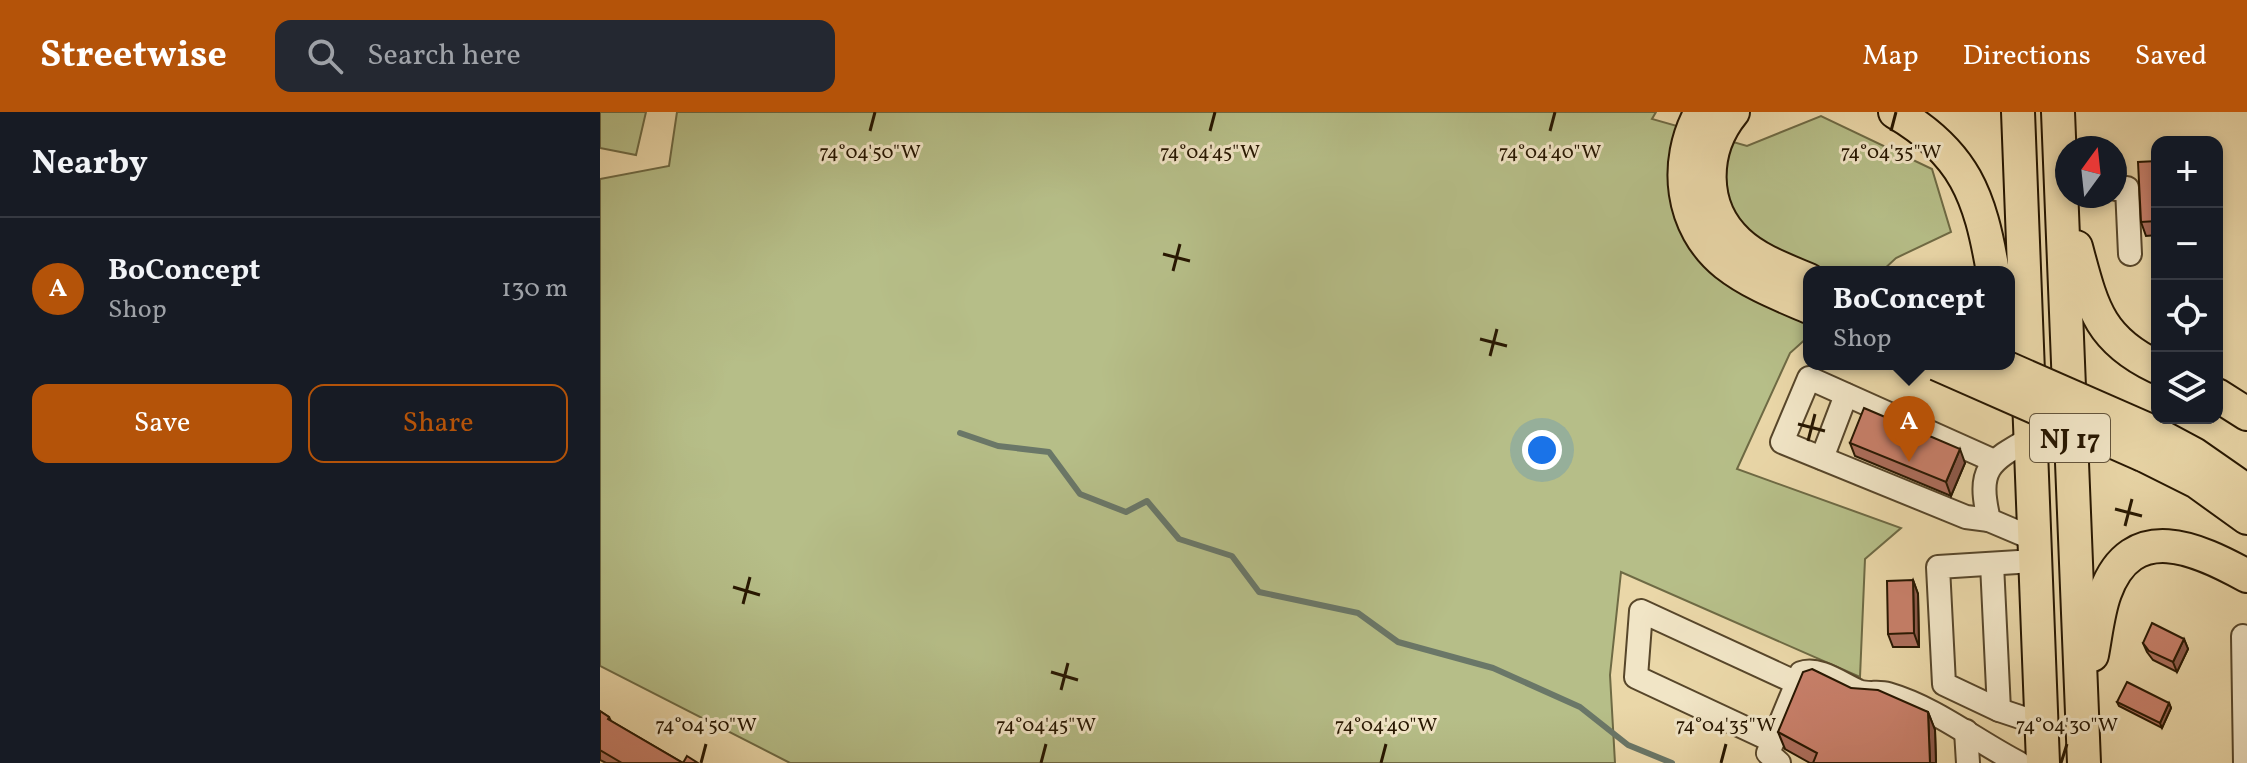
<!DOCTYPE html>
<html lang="en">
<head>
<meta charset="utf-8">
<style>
	:root { --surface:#171b24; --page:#242831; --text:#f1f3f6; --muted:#9ea1a6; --line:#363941; --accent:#b45309 }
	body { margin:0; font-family:Vollkorn,serif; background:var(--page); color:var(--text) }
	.controls { position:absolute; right:24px; top:24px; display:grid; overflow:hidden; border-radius:16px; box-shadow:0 4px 12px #0003 }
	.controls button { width:72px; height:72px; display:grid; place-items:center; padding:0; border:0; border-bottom:2px solid var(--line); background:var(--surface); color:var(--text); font:40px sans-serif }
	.compass { position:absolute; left:1455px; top:24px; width:72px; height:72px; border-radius:50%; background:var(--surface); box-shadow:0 4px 12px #0003; rotate:15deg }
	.you { position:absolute; left:942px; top:338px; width:28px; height:28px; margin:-20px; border:6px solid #fff; border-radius:50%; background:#1a73e8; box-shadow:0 0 0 12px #1a73e833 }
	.badge { display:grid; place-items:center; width:52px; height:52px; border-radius:50%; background:var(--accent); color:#fff; font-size:26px; font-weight:700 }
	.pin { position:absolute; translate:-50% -66px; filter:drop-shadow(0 2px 4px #0008) }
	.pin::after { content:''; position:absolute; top:42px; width:28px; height:24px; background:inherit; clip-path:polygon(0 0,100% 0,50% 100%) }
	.popup { position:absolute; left:1203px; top:154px; width:212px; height:104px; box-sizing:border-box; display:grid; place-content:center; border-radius:16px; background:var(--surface); filter:drop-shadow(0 2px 6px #0005); font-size:26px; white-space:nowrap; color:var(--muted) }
	.popup b { font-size:30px; color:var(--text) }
	.popup::after { content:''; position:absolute; left:50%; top:100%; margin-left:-16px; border:16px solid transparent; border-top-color:var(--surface) }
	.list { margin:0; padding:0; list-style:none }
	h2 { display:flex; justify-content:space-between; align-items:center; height:104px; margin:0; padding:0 32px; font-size:34px }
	h2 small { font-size:26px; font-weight:400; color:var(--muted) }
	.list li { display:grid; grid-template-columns:52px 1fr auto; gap:24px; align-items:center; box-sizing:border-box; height:144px; padding:0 32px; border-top:2px solid var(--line) }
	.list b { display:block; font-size:30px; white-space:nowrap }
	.list p { margin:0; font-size:26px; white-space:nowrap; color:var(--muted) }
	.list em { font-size:26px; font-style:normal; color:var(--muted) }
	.actions { display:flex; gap:16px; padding:24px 32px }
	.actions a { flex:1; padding:18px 0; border:2px solid var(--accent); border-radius:16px; text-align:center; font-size:28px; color:var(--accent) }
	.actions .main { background:var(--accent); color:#fff }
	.icon { flex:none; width:44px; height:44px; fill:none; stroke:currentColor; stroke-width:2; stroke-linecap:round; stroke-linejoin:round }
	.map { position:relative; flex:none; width:1647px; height:651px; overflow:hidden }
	header { display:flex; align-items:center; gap:48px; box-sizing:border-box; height:112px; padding:0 40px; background:var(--accent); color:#fff }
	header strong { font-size:38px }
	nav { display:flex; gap:44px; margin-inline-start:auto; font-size:28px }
	.search { width:560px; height:72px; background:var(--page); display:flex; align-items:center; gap:20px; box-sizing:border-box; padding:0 28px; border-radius:16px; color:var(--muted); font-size:30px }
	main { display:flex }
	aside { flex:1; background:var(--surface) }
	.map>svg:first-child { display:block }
	.green { fill:#b6be88; stroke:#6e6a44; stroke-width:2 }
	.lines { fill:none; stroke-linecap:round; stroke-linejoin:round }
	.stream { stroke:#6a7768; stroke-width:6 }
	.minor-casing { stroke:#57462a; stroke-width:26 }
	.highway-casing { stroke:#261600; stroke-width:36 }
	.minor { stroke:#f1e5c6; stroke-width:22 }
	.highway { stroke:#ead7a8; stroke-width:32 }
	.highway-bridge-casing { stroke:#261600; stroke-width:36; stroke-linecap:butt }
	.highway-bridge { stroke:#ead7a8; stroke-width:32 }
	.wall { fill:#ad6e5c; stroke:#261600; stroke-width:2 }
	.shaded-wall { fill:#8d5a4b; stroke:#261600; stroke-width:2 }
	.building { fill:#c9806b; stroke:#261600; stroke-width:2 }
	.ticks { fill:none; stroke:#261600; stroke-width:3 }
	.labels { text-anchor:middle; stroke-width:6; stroke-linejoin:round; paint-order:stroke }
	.shield { fill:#f1e5c6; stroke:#63543b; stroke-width:2 }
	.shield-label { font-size:28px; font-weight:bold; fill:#261600 }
	.ticks-label { font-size:20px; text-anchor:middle; fill:#261600; stroke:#f1e5c6; stroke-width:6; stroke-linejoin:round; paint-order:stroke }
</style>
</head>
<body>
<header>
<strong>Streetwise</strong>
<div class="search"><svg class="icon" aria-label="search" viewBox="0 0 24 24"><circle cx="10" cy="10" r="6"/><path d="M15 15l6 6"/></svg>Search here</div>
<nav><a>Map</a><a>Directions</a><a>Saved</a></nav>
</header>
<main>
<aside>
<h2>Nearby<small></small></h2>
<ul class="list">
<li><span class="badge">A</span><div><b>BoConcept</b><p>Shop</p></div><em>130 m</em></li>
</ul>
<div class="actions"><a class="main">Save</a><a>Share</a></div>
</aside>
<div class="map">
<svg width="1647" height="651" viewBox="0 0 1647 651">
	<rect width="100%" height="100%" fill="#ead7a8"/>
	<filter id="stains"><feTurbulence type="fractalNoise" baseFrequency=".0025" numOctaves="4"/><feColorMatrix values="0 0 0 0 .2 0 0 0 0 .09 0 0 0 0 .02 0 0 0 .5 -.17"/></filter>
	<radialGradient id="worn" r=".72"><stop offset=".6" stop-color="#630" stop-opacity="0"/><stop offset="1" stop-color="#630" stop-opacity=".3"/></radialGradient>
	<g class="green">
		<path d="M0 0H46L36 43 0 36Z"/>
		<path d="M77 0H1056L1052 7 1147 34 1221 4 1332 57 1351 120 1296 146 1281 160H1209V224L1190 241 1137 357 1301 416 1265 447 1260 565 1021 460 1010 563 1015 651H190L0 554V67L69 54Z"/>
	</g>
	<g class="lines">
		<path class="stream" d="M360 321 398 334 449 340 480 382 526 400 547 389 579 427 632 444 659 480 758 501 798 530 893 556 980 595 1028 633 1072 651"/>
		<g class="minor-casing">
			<g id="minor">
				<path d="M1515 77 1527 76 1530 142"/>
				<path d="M1431 326C1388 350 1377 357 1389 408L1434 427"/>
				<path d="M1222 346 1246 283"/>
				<path d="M1389 408 1366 405 1182 330 1209 266 1392 348"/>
				<path d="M1435 449 1338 455 1344 572 1399 598 1441 612"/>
				<path d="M1392 452 1399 598"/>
				<path d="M1366 619 1368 651"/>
				<path d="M1173 629 1036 565 1041 499 1197 571"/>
				<path d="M1179 651 1168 641 1201 561C1218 554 1242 572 1258 579 1268 583 1278 579 1288 582 1336 596 1376 629 1419 651"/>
				<path d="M1645 651 1643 524 1647 526"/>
			</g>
		</g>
		<g class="highway-casing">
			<g id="highway">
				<path d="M1101 0C1073 50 1080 115 1126 152 1150 171 1181 183 1209 195"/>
				<path d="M1133 0C1102 38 1100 95 1138 130 1157 148 1185 158 1209 168"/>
				<path d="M1295 0C1365 41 1380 84 1393 160"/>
				<path d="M1418 0 1443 651"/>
				<path d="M1458 0 1484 651"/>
				<path d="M1476 135C1492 194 1498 227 1557 255"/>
				<path d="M1617 283 1647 302"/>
				<path d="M1553 320 1594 342 1647 379"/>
				<path d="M1543 343 1597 370 1647 406"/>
				<path d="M1492 543C1496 522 1498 500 1505 481 1532 406 1598 437 1647 464"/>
			</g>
		</g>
		<use href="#minor" class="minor"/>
		<use href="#highway" class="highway"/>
		<g class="highway-bridge-casing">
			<g id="highway-bridge">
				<path d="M1337 252 1543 343"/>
				<path d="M1398 252 1553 320"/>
			</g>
		</g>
		<use href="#highway-bridge" class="highway-bridge"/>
	</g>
	<g class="wall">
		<path d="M1557 49V123L1546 124 1541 110Z"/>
		<path d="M1250 331 1365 351 1351 384 1255 344Z"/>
		<path d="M1313 468 1318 482 1319 535H1293L1288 522Z"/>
		<path d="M1584 527 1588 537 1577 560 1553 548 1547 540 1543 531Z"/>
		<path d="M1251 576 1328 600 1335 618 1336 651H1210L1185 637 1178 620Z"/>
		<path d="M1517 590 1569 591 1571 596 1562 616 1519 594Z"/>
		<path d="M0 599 9 605 11 609 83 651H6L0 648Z"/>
	</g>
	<g class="shaded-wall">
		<path d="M1360 337 1365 351 1351 384 1346 370Z"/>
		<path d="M1313 468 1318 482 1319 535 1314 521Z"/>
		<path d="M1584 527 1588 537 1577 560 1573 550Z"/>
		<path d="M1569 591 1571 596 1562 616 1560 611Z"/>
		<path d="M1328 600 1335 618 1336 651H1330Z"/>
	</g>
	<g class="building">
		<path d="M1557 49V109L1541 110 1538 50Z"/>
		<path d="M1264 296 1360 337 1346 370 1250 331Z"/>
		<path d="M1313 468 1314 521 1288 522 1287 469Z"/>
		<path d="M1552 511 1584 527 1573 550 1549 539 1543 531Z"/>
		<path d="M1212 557 1251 576 1278 578 1328 600 1330 651H1213L1217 641 1178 620 1203 560Z"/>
		<path d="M1527 570 1569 591 1560 611 1517 590Z"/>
		<path d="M0 599 9 605 8 607 83 651H22L0 638Z"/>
		<path d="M87 644 98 651H83Z"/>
	</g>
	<path class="ticks" d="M270 19 275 0M610 19 615 0M950 19 955 0M1291 19 1296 0M563 142 590 149M573 159 580 132M880 227 907 234M890 244 897 217M1198 312 1225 319M1208 329 1215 302M1515 397 1542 404M1525 414 1532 387M133 475 160 483M143 492 150 465M451 560 478 568M461 578 468 551M101 651 106 632M441 651 446 632M781 651 786 632M1121 651 1126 632M1461 651 1467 632"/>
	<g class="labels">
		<rect class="shield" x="1430" y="302" width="80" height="48" rx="6"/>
		<g class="shield-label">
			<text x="1470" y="336">NJ 17</text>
		</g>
	</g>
	<g class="ticks-label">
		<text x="270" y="46">74°04'50"W</text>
		<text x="610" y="46">74°04'45"W</text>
		<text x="950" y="46">74°04'40"W</text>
		<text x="1291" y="46">74°04'35"W</text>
		<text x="106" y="619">74°04'50"W</text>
		<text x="446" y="619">74°04'45"W</text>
		<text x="786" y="619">74°04'40"W</text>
		<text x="1126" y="619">74°04'35"W</text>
		<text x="1467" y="619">74°04'30"W</text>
	</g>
	<rect width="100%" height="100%" filter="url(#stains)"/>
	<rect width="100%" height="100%" fill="url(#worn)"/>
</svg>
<div class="controls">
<button>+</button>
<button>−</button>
<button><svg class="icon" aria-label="locate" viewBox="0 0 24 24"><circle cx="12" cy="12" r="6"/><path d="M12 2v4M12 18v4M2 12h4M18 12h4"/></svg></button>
<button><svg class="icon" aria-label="layers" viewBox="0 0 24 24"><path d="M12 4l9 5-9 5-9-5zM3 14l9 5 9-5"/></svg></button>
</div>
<svg class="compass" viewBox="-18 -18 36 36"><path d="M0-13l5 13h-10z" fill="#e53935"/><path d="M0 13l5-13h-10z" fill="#9ea1a6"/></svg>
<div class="you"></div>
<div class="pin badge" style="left:1309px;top:350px">A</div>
<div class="popup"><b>BoConcept</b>Shop</div>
</div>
</main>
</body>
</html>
